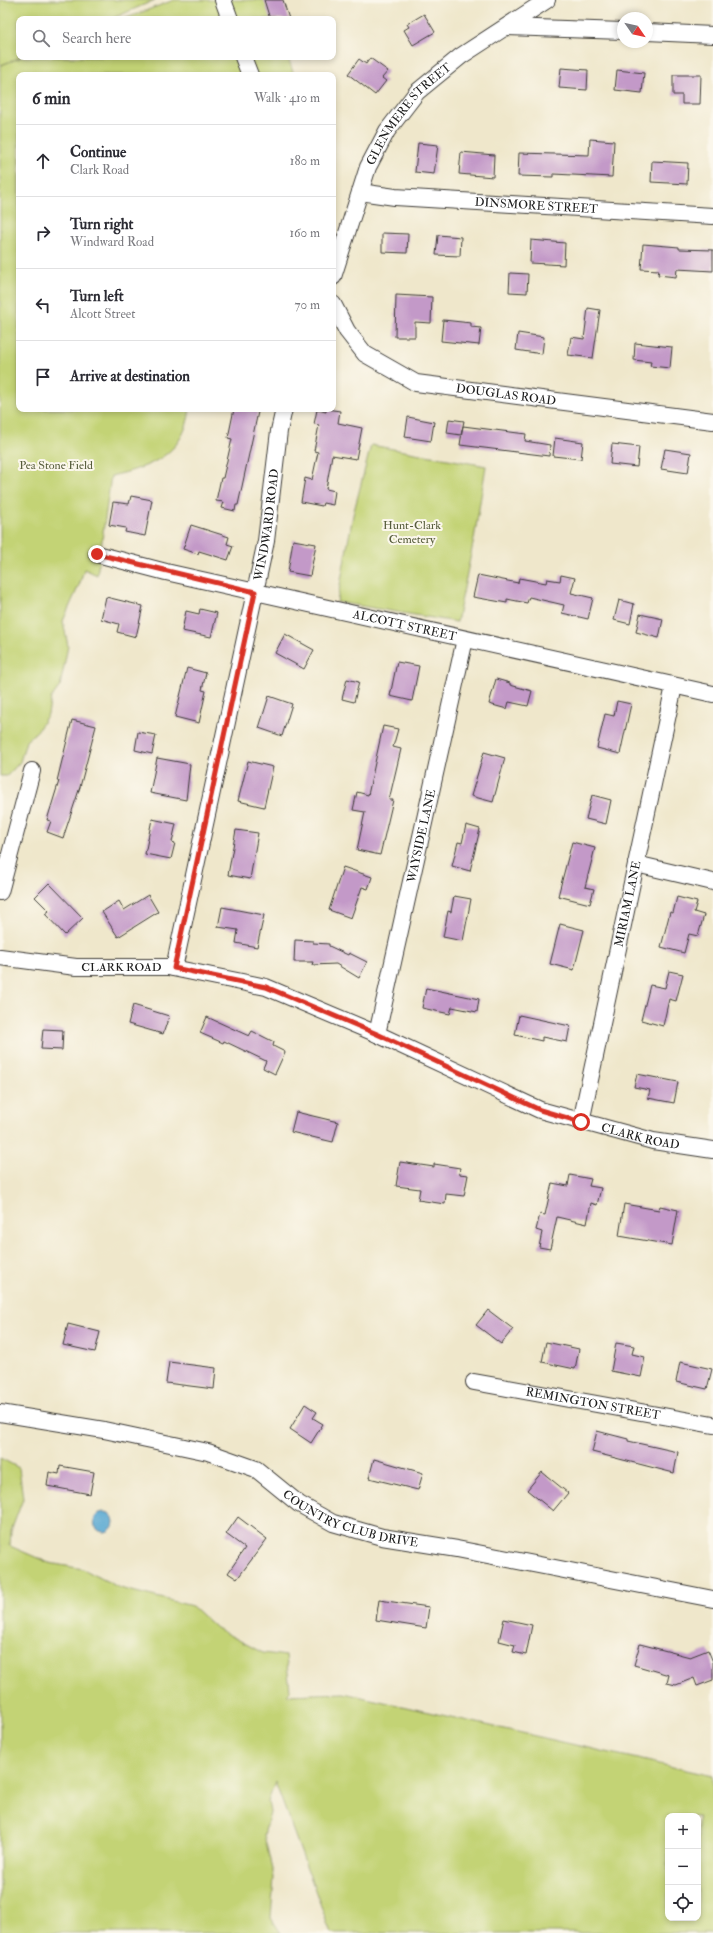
<!DOCTYPE html>
<html lang="en">
<head>
<meta charset="utf-8">
<style>
	:root { --surface:#fff; --page:#f7f7f7; --text:#2b2b33; --muted:#7c7c81; --line:#e1e1e2 }
	body { margin:0; font-family:"IM FELL Double Pica",serif; background:var(--page); color:var(--text) }
	.controls { position:absolute; right:12px; bottom:12px; display:grid; overflow:hidden; border-radius:8px; box-shadow:0 2px 6px #0003 }
	.controls button { width:36px; height:36px; display:grid; place-items:center; padding:0; border:0; border-bottom:1px solid var(--line); background:var(--surface); color:var(--text); font:20px sans-serif }
	.compass { position:absolute; left:617px; top:12px; width:36px; height:36px; border-radius:50%; background:var(--surface); box-shadow:0 2px 6px #0003; rotate:124deg }
	.stop { position:absolute; width:12px; height:12px; margin:-9px; border:3px solid #d93025; border-radius:50%; background:#fff }
	.stop.end { background:#d93025; border-color:#fff; box-shadow:0 1px 4px #0008 }
	.list { margin:0; padding:0; list-style:none }
	h2 { display:flex; justify-content:space-between; align-items:center; height:52px; margin:0; padding:0 16px; font-size:17px }
	h2 small { font-size:13px; font-weight:400; color:var(--muted) }
	.list li { display:grid; grid-template-columns:26px 1fr auto; gap:12px; align-items:center; box-sizing:border-box; height:72px; padding:0 16px; border-top:1px solid var(--line) }
	.list b { display:block; font-size:15px; white-space:nowrap }
	.list p { margin:0; font-size:13px; white-space:nowrap; color:var(--muted) }
	.list em { font-size:13px; font-style:normal; color:var(--muted) }
	.icon { flex:none; width:22px; height:22px; fill:none; stroke:currentColor; stroke-width:2; stroke-linecap:round; stroke-linejoin:round }
	.map { position:relative; flex:none; width:713px; height:1933px; overflow:hidden }
	.search { position:absolute; background:var(--surface); box-shadow:0 2px 6px #0003; left:16px; top:16px; width:320px; height:44px; display:flex; align-items:center; gap:10px; box-sizing:border-box; padding:0 14px; border-radius:8px; color:var(--muted); font-size:15px }
	.panel { position:absolute; background:var(--surface); box-shadow:0 2px 6px #0003; left:16px; top:72px; width:320px; height:340px; border-radius:8px }
	.map>svg:first-child { display:block }
	.green { fill:#c3d375; stroke:#707848; fill-rule:evenodd }
	.water { fill:#56a7d1; stroke:#396276 }
	.building { fill:#c399c8 }
	.lines { fill:none; stroke-linecap:round; stroke-linejoin:round }
	.minor-casing { stroke:#3c3a36; stroke-width:18 }
	.minor { stroke:#fff; stroke-width:16 }
	.route { stroke:#d93025; stroke-width:5 }
	.labels { text-anchor:middle; stroke-width:4; stroke-linejoin:round; paint-order:stroke }
	.street-label { font-size:12px; fill:#1c1c1c; stroke:#fbf7ec }
	.park-label { font-size:12px; fill:#565c3b; stroke:#fbf7ec }
</style>
</head>
<body>
<div class="map">
<svg width="713" height="1933" viewBox="0 0 713 1933">
	<rect width="100%" height="100%" fill="#fbf7ec"/>
	<filter id="ink" filterUnits="userSpaceOnUse"><feTurbulence type="fractalNoise" baseFrequency=".025" numOctaves="2"/><feDisplacementMap in="SourceGraphic" scale="8" xChannelSelector="R" yChannelSelector="G"/><feConvolveMatrix kernelMatrix="1 2 1 2 8 2 1 2 1" color-interpolation-filters="sRGB"/></filter>
	<filter id="wash" filterUnits="userSpaceOnUse"><feTurbulence type="fractalNoise" baseFrequency=".012" numOctaves="4" result="noise"/><feDisplacementMap in="SourceGraphic" scale="16" xChannelSelector="R" yChannelSelector="G"/><feGaussianBlur stdDeviation="0.9" result="paint"/><feColorMatrix in="noise" values="0 0 0 0 0 0 0 0 0 0 0 0 0 0 0 0 0 1.4 0 .05"/><feComposite in="paint" operator="in"/></filter>
	<g filter="url(#wash)">
		<rect width="100%" height="100%" fill="#efe7cb"/>
		<g class="green">
			<path d="M0 0H155L111 19H19V57H21L1 65 23 57H288L294 75H19V409H190C184 455 151 467 111 476L97 575 84 569 80 583 63 621 68 646 60 686 51 698 48 714 38 730 26 741 20 762 7 776H0Z"/>
			<path d="M174 0H271L277 19H124Z"/>
			<path d="M371 445 486 466 474 539 457 622 337 602 353 515Z"/>
			<path d="M0 1458 19 1468 23 1499 11 1531 10 1546 49 1563 83 1569 120 1588 192 1606 216 1628 263 1653 286 1656 290 1690 287 1695 344 1693 713 1776V1933H331L275 1782 268 1802 270 1812 264 1835 274 1877 271 1918 281 1933H0ZM668 1816H698V1918H668Z"/>
		</g>
		<circle class="water" cx="104" cy="1522" r="10"/>
		<g id="blocks">
			<g class="building">
				<path d="M264 0H283L289 19H270Z"/>
				<path d="M424 14 435 32 413 45 404 30 409 27 407 24Z"/>
				<path d="M370 58 388 71 382 78 386 81 375 95 348 74 359 59 366 64Z"/>
				<path d="M561 68 588 70 587 90 559 88Z"/>
				<path d="M617 70 644 73 642 93 615 90Z"/>
				<path d="M673 75H701L700 104H682V95H673Z"/>
				<path d="M590 139 614 141 612 177 553 174V177L518 176 519 153 589 155Z"/>
				<path d="M418 143 438 145 434 174 415 172Z"/>
				<path d="M461 152 494 155 493 177 459 174Z"/>
				<path d="M652 161 688 163 687 184 651 182Z"/>
				<path d="M382 233 408 234 407 253 382 252Z"/>
				<path d="M438 235 461 237 460 256 436 255Z"/>
				<path d="M531 240 565 243 564 265 530 263Z"/>
				<path d="M643 244 679 247V249L713 250V271L677 269 676 277 658 275 659 270 641 269Z"/>
				<path d="M510 273 528 274 527 293 509 292Z"/>
				<path d="M396 295 432 297 431 323 415 322V337H395Z"/>
				<path d="M588 308 600 310 593 358 568 355 571 337 584 339Z"/>
				<path d="M443 320 471 323V327L481 328 479 345 441 341Z"/>
				<path d="M518 333 544 337 542 354 516 350Z"/>
				<path d="M635 343 672 347 670 368 650 366 651 362 634 360Z"/>
				<path d="M234 409H256V411L258 412 238 505H236L235 511 222 508 224 502 216 501 221 478H223L232 439 228 438Z"/>
				<path d="M326 409 340 411 338 423 362 428 356 459 332 455 326 489 335 491 333 505 323 503 322 506 301 502 305 478 312 480 318 452 314 451 319 425 314 424 317 410 326 412Z"/>
				<path d="M408 417 434 422 431 441 405 437Z"/>
				<path d="M449 419 464 421 461 435 447 433Z"/>
				<path d="M463 426 526 434 525 441 550 445 549 456 460 445Z"/>
				<path d="M555 438 583 442 581 459 553 456Z"/>
				<path d="M612 444 639 447 637 467 610 464Z"/>
				<path d="M665 449 691 453 688 473 661 469Z"/>
				<path d="M131 496 152 500 145 536 125 532 126 528 109 525 113 502 129 504Z"/>
				<path d="M191 525 229 537 227 544 233 546 228 560 199 551 198 554 183 549Z"/>
				<path d="M293 540 316 544 310 576 288 572Z"/>
				<path d="M478 575 518 583 519 578 546 583 547 579 560 581 561 575 575 578 571 593 593 598 588 619 562 613 564 605 529 597 527 603 507 599V603L473 597Z"/>
				<path d="M106 597 143 606 136 637 117 632 119 624 101 619Z"/>
				<path d="M619 600 634 604 630 624 614 620Z"/>
				<path d="M200 609 217 613 211 637 182 631 186 611 199 614Z"/>
				<path d="M640 614 663 619 659 638 636 632Z"/>
				<path d="M285 634 314 650 304 669 275 653Z"/>
				<path d="M397 662 419 666 412 701 390 696Z"/>
				<path d="M187 668 206 673 202 690 206 691 199 723 175 717Z"/>
				<path d="M347 679 359 682 354 702 342 699Z"/>
				<path d="M496 679 510 683V685L532 691 528 706 509 702 507 709 489 704Z"/>
				<path d="M269 696 292 704 282 736 259 728Z"/>
				<path d="M617 701 631 704 620 754 597 748 605 714 614 716Z"/>
				<path d="M72 720 96 726 80 787 63 838 47 832 51 821 47 820 59 781H57Z"/>
				<path d="M383 726 398 729 393 747 401 749 389 800H393L380 855 357 850 365 812 353 810 357 792 368 795Z"/>
				<path d="M138 732 156 735 152 754 135 750Z"/>
				<path d="M484 752 505 758 493 802 471 796Z"/>
				<path d="M157 758 190 764 186 800 150 793Z"/>
				<path d="M248 761 273 767 264 807 238 801Z"/>
				<path d="M592 795 611 800 606 824 586 819Z"/>
				<path d="M152 819 176 824 172 842 175 843 171 859 145 854Z"/>
				<path d="M466 825 480 829 470 871 452 866 458 842 462 843Z"/>
				<path d="M236 830 258 833 250 879 228 875Z"/>
				<path d="M572 842 595 848 585 887 594 889 590 904 558 896Z"/>
				<path d="M343 867 372 877 368 889 362 887 351 918 329 910Z"/>
				<path d="M49 883 83 918 65 935 45 914 49 911 35 897Z"/>
				<path d="M148 895 158 912 118 937 102 912 119 901 124 910Z"/>
				<path d="M454 896 471 899 463 941 443 937 448 911 451 912Z"/>
				<path d="M677 897 697 902 694 912 704 915 698 936 689 934 684 953 661 947 670 912 673 913Z"/>
				<path d="M222 907 264 915 257 947 236 943 238 930 218 927Z"/>
				<path d="M560 924 584 930 574 970 550 964Z"/>
				<path d="M295 940 313 941V943L329 944V946L348 955 349 953 367 962 359 978 336 964 312 965 313 962H294Z"/>
				<path d="M669 971 683 974 676 1001 669 999 663 1026 641 1020 650 985 665 988Z"/>
				<path d="M426 988 479 999 477 1012 452 1007 450 1014 422 1008Z"/>
				<path d="M133 1005 169 1016 163 1034 128 1024Z"/>
				<path d="M519 1015 570 1026 567 1042 542 1037V1041L515 1035Z"/>
				<path d="M207 1017 249 1036 252 1031 274 1042 273 1046 285 1052 275 1074 263 1068 266 1061 224 1041 223 1043 200 1033Z"/>
				<path d="M43 1029 63 1030 62 1050 41 1049Z"/>
				<path d="M637 1074 678 1082 674 1103 648 1098 650 1090 634 1087Z"/>
				<path d="M296 1112 338 1122 333 1142 291 1132Z"/>
				<path d="M400 1162 434 1167V1164L460 1168 459 1174 468 1175 464 1196 446 1194 445 1204 418 1200 420 1189 396 1186Z"/>
				<path d="M570 1175 591 1179 589 1186 601 1188 597 1205 591 1203 587 1224 557 1217 550 1249 539 1247 542 1232 536 1230 540 1214 545 1215 552 1183 568 1186Z"/>
				<path d="M624 1204 659 1210 660 1206 678 1210 672 1245 619 1236Z"/>
				<path d="M488 1310 513 1329 501 1344 476 1325Z"/>
				<path d="M68 1324 100 1332 95 1352 63 1345Z"/>
				<path d="M546 1342 579 1349 575 1369 542 1362Z"/>
				<path d="M616 1343 634 1346 632 1354 645 1357 641 1377 611 1371Z"/>
				<path d="M169 1362 216 1368 214 1389 166 1383Z"/>
				<path d="M680 1362 712 1369 707 1389 676 1382Z"/>
				<path d="M305 1404 317 1412 313 1418 323 1424 311 1443 290 1429Z"/>
				<path d="M597 1431 628 1439V1441L678 1452 674 1473 592 1452Z"/>
				<path d="M374 1459 423 1473 418 1490 369 1478Z"/>
				<path d="M60 1466 94 1472 90 1494 47 1486 49 1472 59 1474Z"/>
				<path d="M542 1472 568 1493 553 1511 527 1490Z"/>
				<path d="M238 1517 267 1539 237 1579 228 1573 245 1548 226 1534Z"/>
				<path d="M379 1600 429 1607 426 1628 376 1620Z"/>
				<path d="M504 1619 532 1625 526 1655 513 1652 515 1645 499 1641Z"/>
				<path d="M640 1644 690 1657 708 1650 713 1662V1680L697 1686 694 1678 676 1685 667 1683 669 1675 634 1665Z"/>
			</g>
		</g>
	</g>
	<g filter="url(#ink)">
		<use href="#blocks" fill-opacity="0" stroke="#3c3a36" stroke-width="1"/>
		<g class="lines">
			<g class="minor-casing">
				<g id="minor">
					<path d="M223 0 230 19"/>
					<path d="M507 27 623 31"/>
					<path d="M647 32 713 35"/>
					<path d="M243 57 250 75"/>
					<path id="s1" d="M360 192 395 197 713 216"/>
					<path id="s2" d="M333 277 368 167 387 131 417 92 461 56 547 0"/>
					<path id="s3" d="M333 304 347 331 365 354 416 383 713 421"/>
					<path id="s4" d="M97 554 166 572 713 694"/>
					<path d="M636 864 713 882"/>
					<path d="M0 892 32 771"/>
					<path id="s5" d="M0 957 76 967H168L266 987 377 1034 540 1110 653 1141 713 1150"/>
					<path id="s6" d="M174 968 266 541 279 431 284 409"/>
					<path id="s7" d="M377 1034 465 639"/>
					<path id="s8" d="M581 1122 674 686"/>
					<path id="s9" d="M474 1382 713 1425"/>
					<path id="s10" d="M0 1413 104 1430 208 1452 256 1469 299 1504 333 1523 382 1537 457 1549 713 1599"/>
				</g>
			</g>
			<use href="#minor" class="minor"/>
		</g>
	</g>
	<g class="lines" filter="url(#ink)">
		<path class="route" d="M97 554 255 592 174 968 266 987 377 1034 540 1110 581 1122"/>
	</g>
	<g class="labels">
		<g class="street-label">
			<text dy="4" stroke="none"><textPath href="#s2" startOffset="183">GLENMERE STREET</textPath></text>
			<text dy="4" stroke="none"><textPath href="#s1" startOffset="177">DINSMORE STREET</textPath></text>
			<text dy="4" stroke="none"><textPath href="#s3" startOffset="209">DOUGLAS ROAD</textPath></text>
			<text dy="4" stroke="none"><textPath href="#s6" startOffset="453">WINDWARD ROAD</textPath></text>
			<text dy="4" stroke="none"><textPath href="#s4" startOffset="316">ALCOTT STREET</textPath></text>
			<text dy="4" stroke="none"><textPath href="#s7" startOffset="203">WAYSIDE LANE</textPath></text>
			<text dy="4" stroke="none"><textPath href="#s8" startOffset="223">MIRIAM LANE</textPath></text>
			<text dy="4" stroke="none"><textPath href="#s5" startOffset="122">CLARK ROAD</textPath></text>
			<text dy="4" stroke="none"><textPath href="#s5" startOffset="673">CLARK ROAD</textPath></text>
			<text dy="4" stroke="none"><textPath href="#s9" startOffset="121">REMINGTON STREET</textPath></text>
			<text dy="4" stroke="none"><textPath href="#s10" startOffset="372">COUNTRY CLUB DRIVE</textPath></text>
		</g>
		<g class="park-label">
			<text x="56" y="469">Pea Stone Field</text>
			<text x="412" y="529">Hunt-Clark<tspan x="412" dy="14">Cemetery</tspan></text>
		</g>
	</g>
</svg>
<div class="controls">
<button>+</button>
<button>−</button>
<button><svg class="icon" aria-label="locate" viewBox="0 0 24 24"><circle cx="12" cy="12" r="6"/><path d="M12 2v4M12 18v4M2 12h4M18 12h4"/></svg></button>
</div>
<svg class="compass" viewBox="-18 -18 36 36"><path d="M0-13l5 13h-10z" fill="#e53935"/><path d="M0 13l5-13h-10z" fill="#7c7c81"/></svg>
<div class="stop" style="left:581px;top:1122px"></div>
<div class="stop end" style="left:97px;top:554px"></div>
<div class="search"><svg class="icon" aria-label="search" viewBox="0 0 24 24"><circle cx="10" cy="10" r="6"/><path d="M15 15l6 6"/></svg>Search here</div>
<section class="panel">
<h2>6 min<small>Walk · 410 m</small></h2>
<ul class="list">
<li><svg class="icon" aria-label="ahead" viewBox="0 0 24 24"><path d="M12 20V5M6 11l6-6 6 6"/></svg><div><b>Continue</b><p>Clark Road</p></div><em>180 m</em></li>
<li><svg class="icon" aria-label="right" viewBox="0 0 24 24"><path d="M7 20v-9h11M14 6l5 5-5 5"/></svg><div><b>Turn right</b><p>Windward Road</p></div><em>160 m</em></li>
<li><svg class="icon" aria-label="left" viewBox="0 0 24 24"><path d="M17 20v-9H6M10 6l-5 5 5 5"/></svg><div><b>Turn left</b><p>Alcott Street</p></div><em>70 m</em></li>
<li><svg class="icon" aria-label="arrive" viewBox="0 0 24 24"><path d="M6 21V4h12l-3 4 3 4H6"/></svg><div><b>Arrive at destination</b></div></li>
</ul>
</section>
</div>
</body>
</html>
